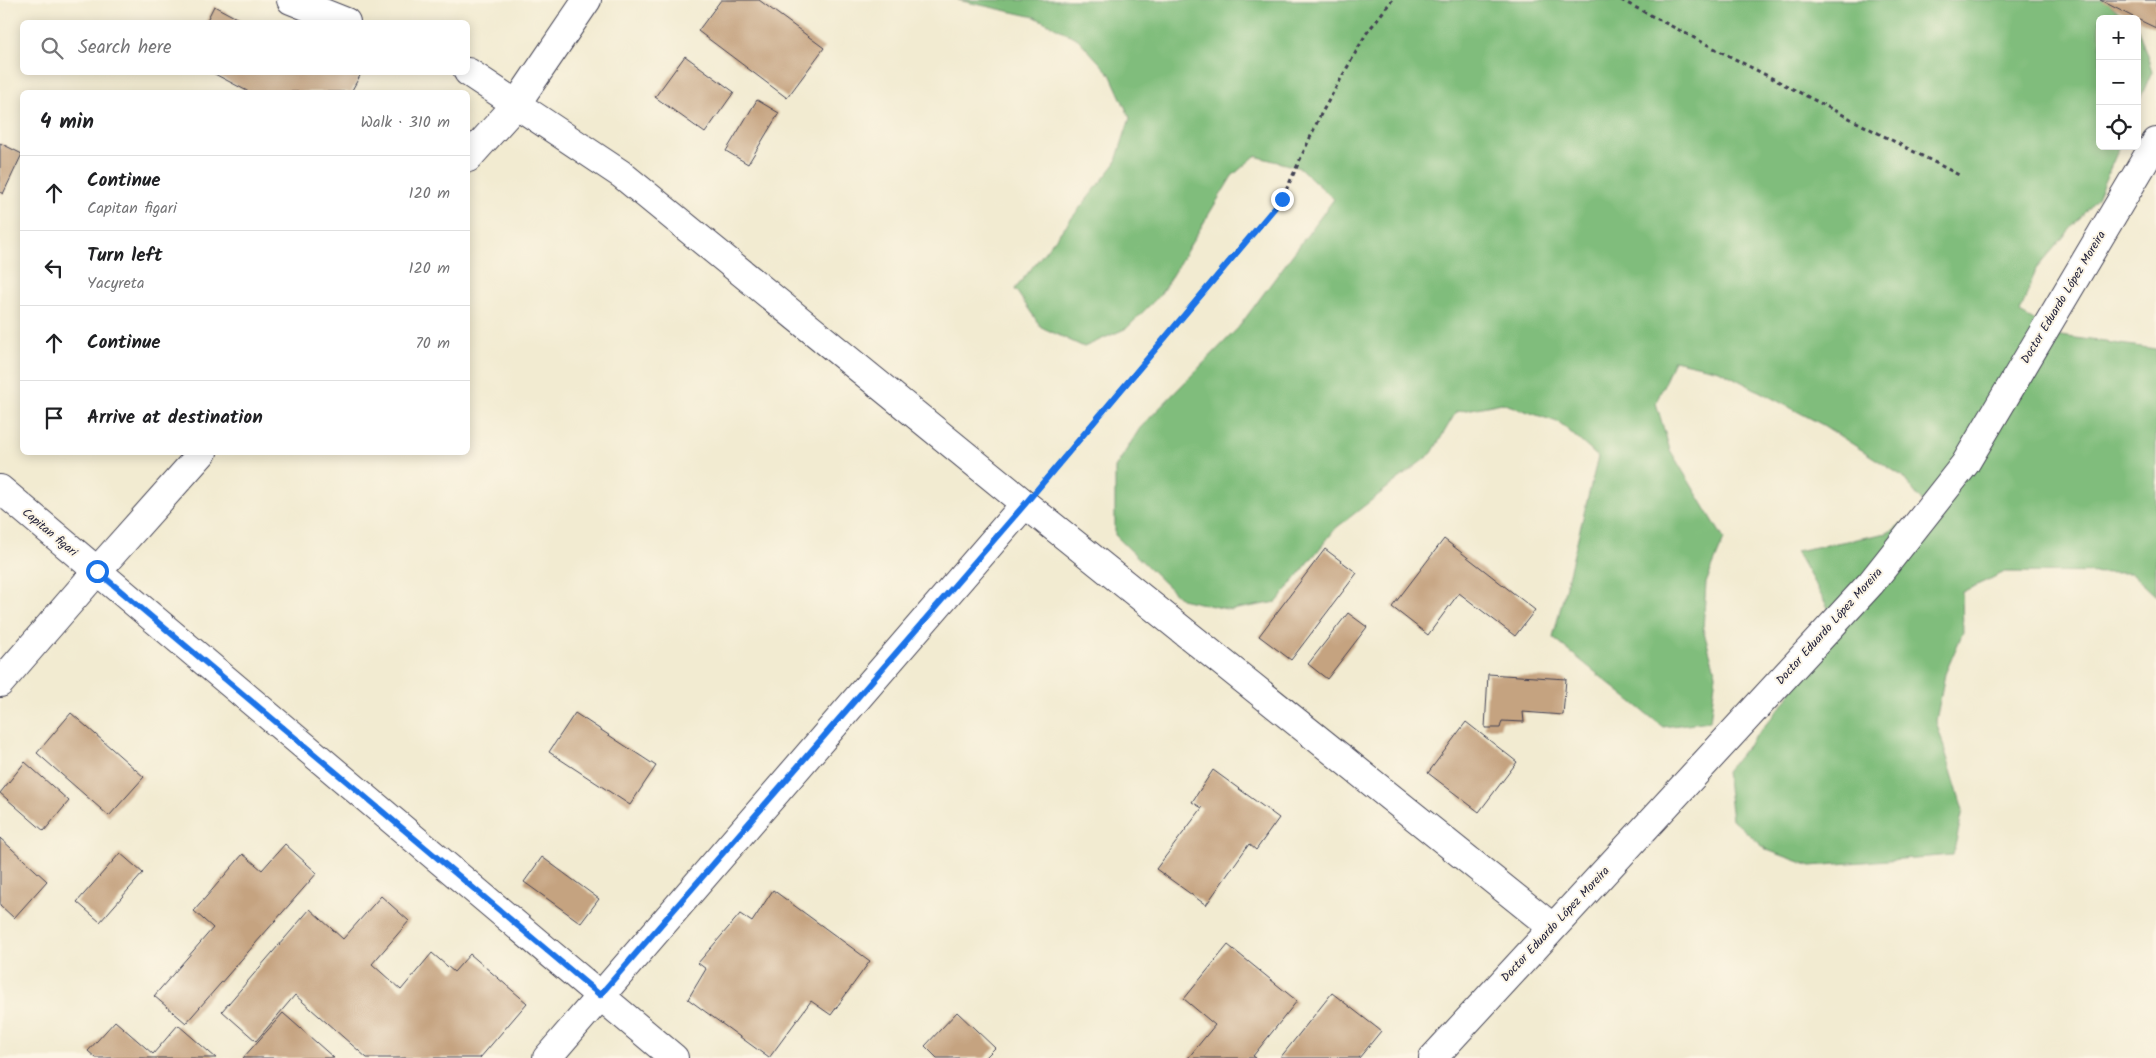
<!DOCTYPE html>
<html lang="en">
<head>
<meta charset="utf-8">
<style>
	:root { --surface:#fff; --page:#f6f6f6; --text:#202124; --muted:#757577; --line:#e0e0e0 }
	body { margin:0; font-family:Kalam,sans-serif; background:var(--page); color:var(--text) }
	.controls { position:absolute; right:15px; top:15px; display:grid; overflow:hidden; border-radius:8px; box-shadow:0 2px 12px #0003 }
	.controls button { width:45px; height:45px; display:grid; place-items:center; padding:0; border:0; border-bottom:1px solid var(--line); background:var(--surface); color:var(--text); font:25px sans-serif }
	.stop { position:absolute; width:15px; height:15px; margin:-11px; border:4px solid #1a73e8; border-radius:50%; background:#fff }
	.stop.end { background:#1a73e8; border-color:#fff; box-shadow:0 1px 5px #0008 }
	.list { margin:0; padding:0; list-style:none }
	h2 { display:flex; justify-content:space-between; align-items:center; height:65px; margin:0; padding:0 20px; font-size:21px }
	h2 small { font-size:16px; font-weight:400; color:var(--muted) }
	.list li { display:grid; grid-template-columns:32px 1fr auto; gap:15px; align-items:center; box-sizing:border-box; height:75px; padding:0 20px; border-top:1px solid var(--line) }
	.list b { display:block; font-size:19px; white-space:nowrap }
	.list p { margin:0; font-size:16px; white-space:nowrap; color:var(--muted) }
	.list em { font-size:16px; font-style:normal; color:var(--muted) }
	.icon { flex:none; width:28px; height:28px; fill:none; stroke:currentColor; stroke-width:2; stroke-linecap:round; stroke-linejoin:round }
	.map { position:relative; flex:none; width:2156px; height:1058px; overflow:hidden }
	.search { position:absolute; background:var(--surface); box-shadow:0 2px 12px #0003; left:20px; top:20px; width:450px; height:55px; display:flex; align-items:center; gap:12px; box-sizing:border-box; padding:0 18px; border-radius:8px; color:var(--muted); font-size:19px }
	.panel { position:absolute; background:var(--surface); box-shadow:0 2px 12px #0003; left:20px; top:90px; width:450px; height:365px; border-radius:8px }
	.map>svg:first-child { display:block }
	.forest { fill:#80bd7b; stroke:#51705b }
	.building { fill:#c5a380 }
	.lines { fill:none; stroke-linecap:round; stroke-linejoin:round }
	.minor-casing { stroke:#414052; stroke-width:30 }
	.path { stroke:#414052; stroke-width:3; stroke-dasharray:4 4; stroke-linecap:butt }
	.minor { stroke:#fff; stroke-width:28 }
	.route { stroke:#1a73e8; stroke-width:6 }
	.labels { text-anchor:middle; stroke-width:4; stroke-linejoin:round; paint-order:stroke }
	.street-label { font-size:12px; fill:#22223b; stroke:#fcf5e5 }
</style>
</head>
<body>
<div class="map">
<svg width="2156" height="1058" viewBox="0 0 2156 1058">
	<rect width="100%" height="100%" fill="#fcf5e5"/>
	<filter id="ink" filterUnits="userSpaceOnUse"><feTurbulence type="fractalNoise" baseFrequency=".02" numOctaves="2"/><feDisplacementMap in="SourceGraphic" scale="10" xChannelSelector="R" yChannelSelector="G"/><feConvolveMatrix kernelMatrix="1 2 1 2 8 2 1 2 1" color-interpolation-filters="sRGB"/></filter>
	<filter id="wash" filterUnits="userSpaceOnUse"><feTurbulence type="fractalNoise" baseFrequency=".0096" numOctaves="4" result="noise"/><feDisplacementMap in="SourceGraphic" scale="20" xChannelSelector="R" yChannelSelector="G"/><feGaussianBlur stdDeviation="1.12" result="paint"/><feColorMatrix in="noise" values="0 0 0 0 0 0 0 0 0 0 0 0 0 0 0 0 0 1.4 0 .05"/><feComposite in="paint" operator="in"/></filter>
	<g filter="url(#wash)">
		<rect width="100%" height="100%" fill="#f2ebd1"/>
		<g class="forest">
			<path d="M958 0H2104L2128 19H2100V146H2120L2097 198 2036 269 2020 313 2061 336 2156 349V596L2131 573 2005 572 1962 592 1963 632 1945 674 1936 721 1963 810 1953 855 1811 866 1767 850 1732 819 1726 772 1787 699 1831 613 1796 551 1887 533 1927 508 1902 476 1823 425 1719 370 1674 360 1656 403 1670 450 1724 539 1706 583 1703 629 1716 674 1710 721 1663 727 1553 638 1598 457 1560 423 1502 403 1456 412 1432 453 1336 528 1277 602 1231 610 1181 599 1115 535V468L1140 428 1238 328 1334 199 1300 168 1255 156 1232 176 1160 295 1127 328 1084 347 1041 327 1015 289 1115 164 1130 118 1110 74 1078 39 1035 17Z"/>
			<path d="M2137 26 2152 71 2137 106Z"/>
		</g>
		<g id="blocks">
			<g class="building">
				<path d="M721 0H759L824 48 787 98 698 31Z"/>
				<path d="M2100 0H2156V28L2137 19Z"/>
				<path d="M214 6 244 22H206Z"/>
				<path d="M685 56 734 92 705 133 655 97Z"/>
				<path d="M211 72H362L351 92H249Z"/>
				<path d="M757 100 779 113 748 164 726 151Z"/>
				<path d="M0 143 22 154 3 194 0 192Z"/>
				<path d="M1444 539 1535 610 1515 636 1459 593 1428 635 1392 607Z"/>
				<path d="M1325 549 1357 573 1291 660 1259 636Z"/>
				<path d="M1348 613 1367 627 1327 679 1308 664Z"/>
				<path d="M1488 674 1566 679 1563 715 1523 712 1524 722 1502 721 1500 728H1485Z"/>
				<path d="M71 713 144 777 109 816 37 753Z"/>
				<path d="M575 713 656 766 630 805 549 752Z"/>
				<path d="M1466 722 1517 762 1479 812 1428 773Z"/>
				<path d="M25 762 69 801 44 831 0 793Z"/>
				<path d="M1213 770 1279 818 1256 850 1249 844 1206 905 1156 869 1202 808 1192 802Z"/>
				<path d="M0 838 47 881 14 918 0 905Z"/>
				<path d="M285 844 317 873 186 1023 154 996 213 928 194 911 243 854 262 870Z"/>
				<path d="M120 853 143 873 100 922 77 902Z"/>
				<path d="M542 857 599 899 581 923 524 882Z"/>
				<path d="M773 890 870 961 831 1015 811 1001 769 1058 688 999 706 969 698 963 740 914 752 922Z"/>
				<path d="M381 896 409 921 372 964 401 990 432 953 454 972 470 954 527 1003 480 1058H367L295 995 256 1041 222 1011 310 909 343 939Z"/>
				<path d="M1228 945 1297 1001 1253 1056 1256 1058H1188L1215 1025 1184 999Z"/>
				<path d="M1332 993 1381 1031 1359 1058H1280Z"/>
				<path d="M957 1012 995 1048 985 1058H937L925 1046Z"/>
				<path d="M283 1013 334 1058H243Z"/>
				<path d="M115 1021 153 1054 178 1025 216 1058H96L88 1051Z"/>
			</g>
		</g>
	</g>
	<g filter="url(#ink)">
		<use href="#blocks" fill-opacity="0" stroke="#414052" stroke-width="1"/>
		<g class="lines">
			<g class="minor-casing">
				<g id="minor">
					<path d="M291 0 346 22"/>
					<path d="M468 72 621 174 1025 504 1552 927"/>
					<path d="M468 158 515 106 587 0"/>
					<path d="M0 489 674 1058"/>
					<path d="M0 683 97 571 203 452"/>
					<path d="M547 1058 1025 504"/>
					<path d="M1433 1058 1871 583 1965 464 2156 142"/>
				</g>
			</g>
			<g class="path">
				<path d="M1621 0 1959 175"/>
				<path d="M1046 479 1282 199 1320 116 1366 34 1392 0"/>
			</g>
			<use href="#minor" class="minor"/>
		</g>
	</g>
	<g class="lines" filter="url(#ink)">
		<path class="route" d="M97 571 600 995 1025 504 1282 199"/>
	</g>
	<g class="labels">
		<g class="street-label">
			<text transform="translate(2063 297) rotate(-59)" y="4">Doctor Eduardo López Moreira</text>
			<text transform="translate(50 532) rotate(40)" y="4">Capitan figari</text>
			<text transform="translate(1829 626) rotate(-48)" y="4">Doctor Eduardo López Moreira</text>
			<text transform="translate(1555 924) rotate(-47)" y="4">Doctor Eduardo López Moreira</text>
		</g>
	</g>
</svg>
<div class="controls">
<button>+</button>
<button>−</button>
<button><svg class="icon" aria-label="locate" viewBox="0 0 24 24"><circle cx="12" cy="12" r="6"/><path d="M12 2v4M12 18v4M2 12h4M18 12h4"/></svg></button>
</div>
<div class="stop" style="left:97px;top:571px"></div>
<div class="stop end" style="left:1282px;top:199px"></div>
<div class="search"><svg class="icon" aria-label="search" viewBox="0 0 24 24"><circle cx="10" cy="10" r="6"/><path d="M15 15l6 6"/></svg>Search here</div>
<section class="panel">
<h2>4 min<small>Walk · 310 m</small></h2>
<ul class="list">
<li><svg class="icon" aria-label="ahead" viewBox="0 0 24 24"><path d="M12 20V5M6 11l6-6 6 6"/></svg><div><b>Continue</b><p>Capitan figari</p></div><em>120 m</em></li>
<li><svg class="icon" aria-label="left" viewBox="0 0 24 24"><path d="M17 20v-9H6M10 6l-5 5 5 5"/></svg><div><b>Turn left</b><p>Yacyreta</p></div><em>120 m</em></li>
<li><svg class="icon" aria-label="ahead" viewBox="0 0 24 24"><path d="M12 20V5M6 11l6-6 6 6"/></svg><div><b>Continue</b></div><em>70 m</em></li>
<li><svg class="icon" aria-label="arrive" viewBox="0 0 24 24"><path d="M6 21V4h12l-3 4 3 4H6"/></svg><div><b>Arrive at destination</b></div></li>
</ul>
</section>
</div>
</body>
</html>
